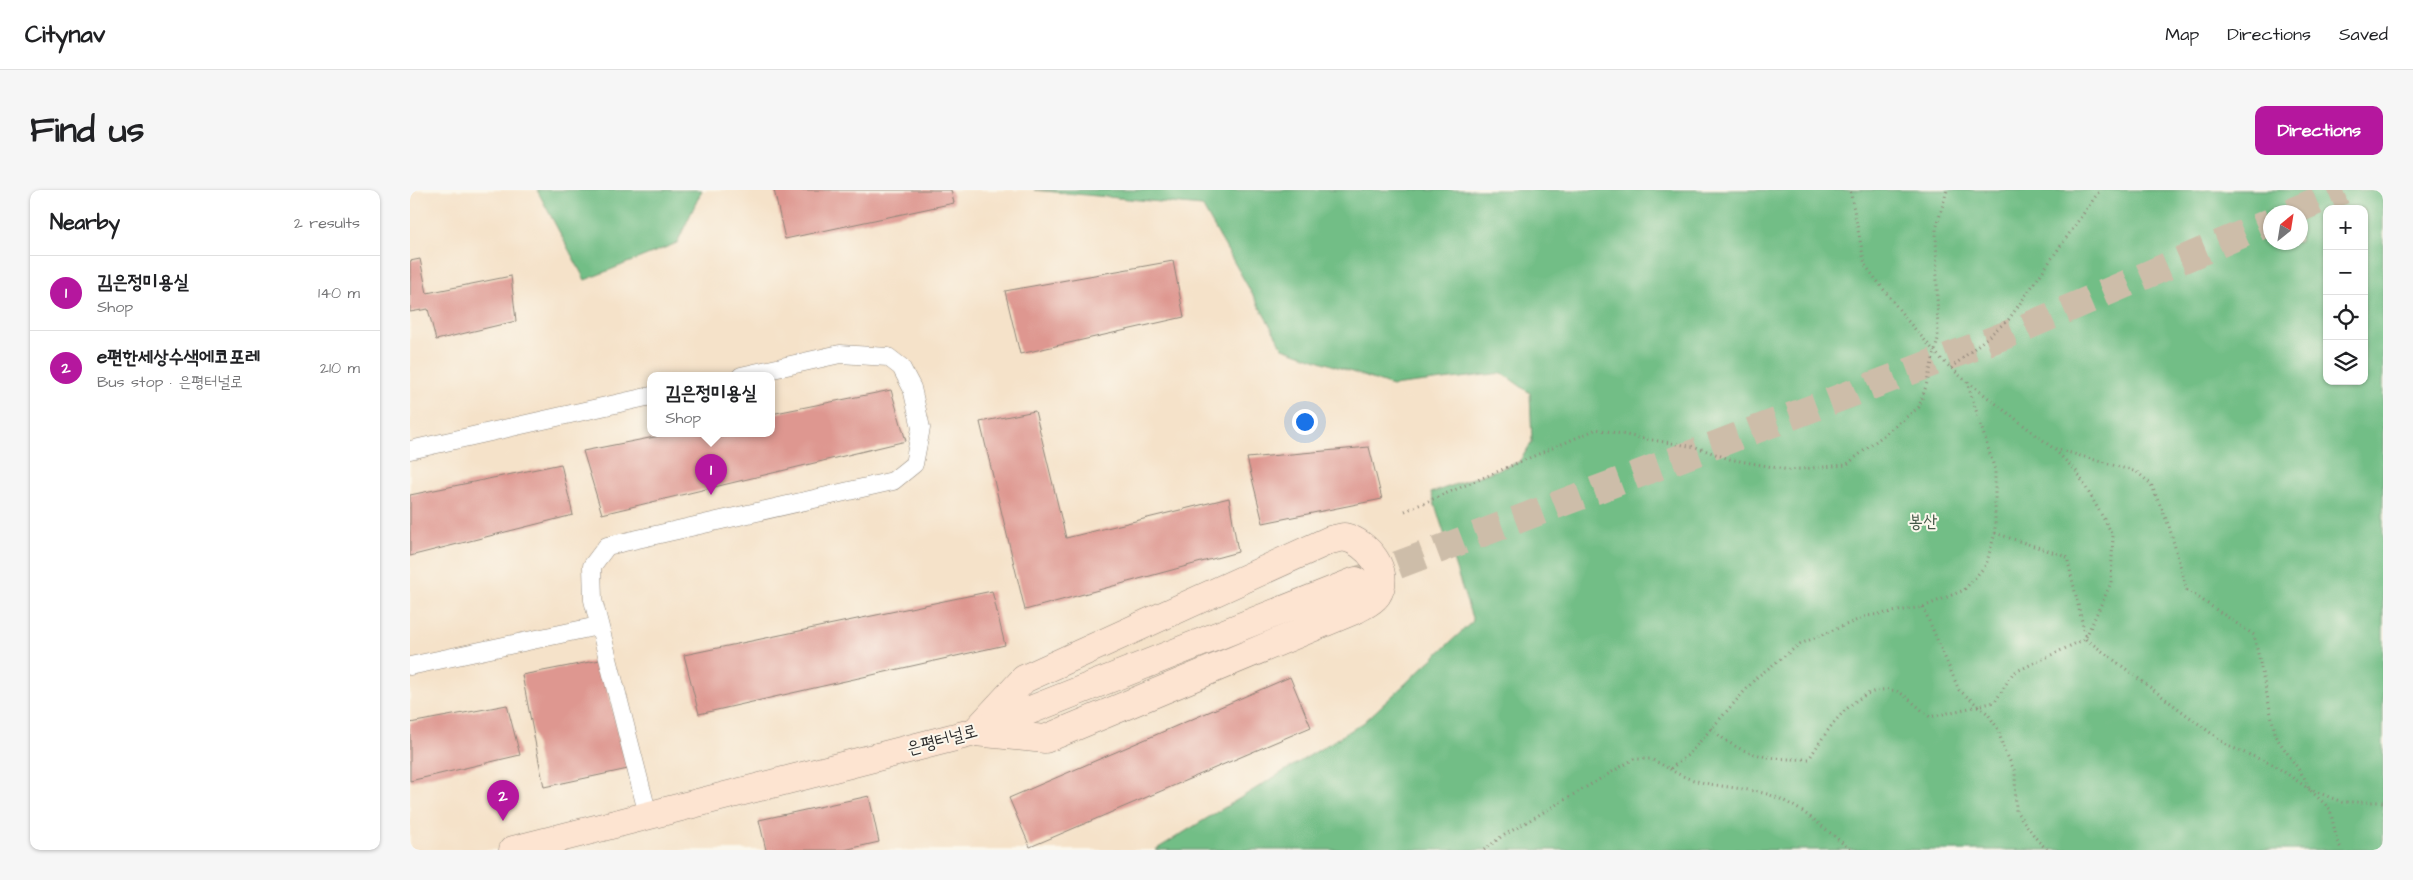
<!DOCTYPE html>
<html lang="en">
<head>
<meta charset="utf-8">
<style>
	:root { --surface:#fff; --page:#f6f6f6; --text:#202124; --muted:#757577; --line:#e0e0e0; --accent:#b5179e }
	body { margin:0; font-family:"Architects Daughter","Poor Story",sans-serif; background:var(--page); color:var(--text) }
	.controls { position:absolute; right:15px; top:15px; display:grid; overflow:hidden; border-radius:10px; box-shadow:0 1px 4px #0004 }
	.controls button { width:45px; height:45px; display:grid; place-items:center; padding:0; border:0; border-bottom:1px solid var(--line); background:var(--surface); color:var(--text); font:25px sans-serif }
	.compass { position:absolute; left:1853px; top:15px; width:45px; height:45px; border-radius:50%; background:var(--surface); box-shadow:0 1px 4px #0004; rotate:30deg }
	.you { position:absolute; left:894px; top:231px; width:18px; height:18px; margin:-12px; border:4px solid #fff; border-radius:50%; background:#1a73e8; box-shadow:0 0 0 8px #1a73e833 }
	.badge { display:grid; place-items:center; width:32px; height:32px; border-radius:50%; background:var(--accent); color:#fff; font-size:16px; font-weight:700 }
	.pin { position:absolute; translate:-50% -41px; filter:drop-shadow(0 1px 2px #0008) }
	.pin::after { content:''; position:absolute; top:26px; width:18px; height:15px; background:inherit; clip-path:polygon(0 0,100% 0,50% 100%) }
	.popup { position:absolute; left:237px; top:182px; width:128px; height:65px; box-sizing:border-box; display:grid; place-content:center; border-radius:10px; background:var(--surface); filter:drop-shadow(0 1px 4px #0005); font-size:16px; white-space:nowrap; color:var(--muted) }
	.popup b { font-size:19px; color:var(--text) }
	.popup::after { content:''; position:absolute; left:50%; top:100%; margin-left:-10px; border:10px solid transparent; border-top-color:var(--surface) }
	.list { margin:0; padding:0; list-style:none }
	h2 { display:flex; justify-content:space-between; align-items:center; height:65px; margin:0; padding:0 20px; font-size:21px }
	h2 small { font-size:16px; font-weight:400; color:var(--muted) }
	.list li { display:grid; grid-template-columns:32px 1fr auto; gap:15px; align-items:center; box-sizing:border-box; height:75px; padding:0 20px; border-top:1px solid var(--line) }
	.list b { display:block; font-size:19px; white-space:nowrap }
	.list p { margin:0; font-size:16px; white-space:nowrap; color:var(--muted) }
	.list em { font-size:16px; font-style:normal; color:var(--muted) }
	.icon { flex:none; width:28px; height:28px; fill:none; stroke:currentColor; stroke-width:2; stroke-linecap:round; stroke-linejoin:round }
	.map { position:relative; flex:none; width:1973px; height:660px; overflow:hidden; border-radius:10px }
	header { display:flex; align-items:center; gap:30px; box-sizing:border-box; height:70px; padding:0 25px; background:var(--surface); border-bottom:1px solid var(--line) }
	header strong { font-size:24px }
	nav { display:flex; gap:28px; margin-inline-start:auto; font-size:18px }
	.intro { display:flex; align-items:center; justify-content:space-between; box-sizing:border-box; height:120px; padding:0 30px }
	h1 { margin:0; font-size:35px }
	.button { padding:12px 22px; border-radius:10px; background:var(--accent); color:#fff; font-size:18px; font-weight:700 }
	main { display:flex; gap:30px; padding:0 30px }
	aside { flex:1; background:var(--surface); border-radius:10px; box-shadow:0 1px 4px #0004 }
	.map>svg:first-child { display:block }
	.forest { fill:#72be86; stroke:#4e7458; fill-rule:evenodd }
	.building { fill:#de9790 }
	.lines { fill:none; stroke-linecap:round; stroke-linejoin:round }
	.secondary-tunnel { stroke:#cdbda9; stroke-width:28; stroke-dasharray:28 14; stroke-linecap:butt }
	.lane-casing { stroke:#90867a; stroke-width:19 }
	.secondary-casing { stroke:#90867a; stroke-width:29 }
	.path { stroke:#90867a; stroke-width:3; stroke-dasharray:1 4; stroke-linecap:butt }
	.lane { stroke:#fff; stroke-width:18 }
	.secondary { stroke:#fde4d1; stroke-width:28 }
	.labels { text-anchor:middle; stroke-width:4; stroke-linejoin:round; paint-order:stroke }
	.park-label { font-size:18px; fill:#445848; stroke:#fbf7ec }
	.street-label { font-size:18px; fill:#2b2b2b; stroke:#fbf7ec }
</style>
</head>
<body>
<header>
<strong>Citynav</strong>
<nav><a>Map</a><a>Directions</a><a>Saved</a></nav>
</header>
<div class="intro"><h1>Find us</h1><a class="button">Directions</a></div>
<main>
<aside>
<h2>Nearby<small>2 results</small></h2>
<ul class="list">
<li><span class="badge">1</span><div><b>김은정미용실</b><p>Shop</p></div><em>140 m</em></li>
<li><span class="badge">2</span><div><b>e편한세상수색에코포레</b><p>Bus stop · 은평터널로</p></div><em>210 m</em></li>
</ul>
</aside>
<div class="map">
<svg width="1973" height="660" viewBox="0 0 1973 660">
	<rect width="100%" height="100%" fill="#fbf7ec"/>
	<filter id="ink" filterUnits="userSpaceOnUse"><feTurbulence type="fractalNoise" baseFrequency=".02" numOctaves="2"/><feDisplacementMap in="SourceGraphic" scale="10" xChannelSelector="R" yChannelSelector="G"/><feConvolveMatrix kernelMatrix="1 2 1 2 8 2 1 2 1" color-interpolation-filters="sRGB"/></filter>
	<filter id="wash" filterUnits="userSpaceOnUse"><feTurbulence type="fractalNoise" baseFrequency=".0096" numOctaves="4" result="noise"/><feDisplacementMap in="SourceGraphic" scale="20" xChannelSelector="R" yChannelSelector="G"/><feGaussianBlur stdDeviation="1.12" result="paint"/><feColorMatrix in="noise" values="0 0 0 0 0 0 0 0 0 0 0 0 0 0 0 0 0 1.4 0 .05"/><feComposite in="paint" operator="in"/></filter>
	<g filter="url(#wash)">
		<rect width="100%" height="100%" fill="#f5e2c9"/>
		<g class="forest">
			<path d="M127 0H292L267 53 175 90Z"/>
			<path d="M624 0H1973V660H745L953 533 1063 431 1021 303 1109 272 1122 252 1120 203 1092 183 982 196 873 158 792 16ZM1917 19H1954V191H1917ZM1860 22H1890V52H1860Z"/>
		</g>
		<g id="blocks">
			<g class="building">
				<path d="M364 0H541L544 13 375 49Z"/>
				<path d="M10 69 17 103 101 86 106 131 26 150 18 119 0 122V71Z"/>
				<path d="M763 71 774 127 610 164 595 101Z"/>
				<path d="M481 200 496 251 192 324 173 261 260 244H361V224Z"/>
				<path d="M625 221 656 348 819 308 828 362 615 420 570 232Z"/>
				<path d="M959 257 972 309 853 333 837 268Z"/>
				<path d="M151 274 163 325 0 366V305Z"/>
				<path d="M582 401 595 455 289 524 274 465Z"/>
				<path d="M190 470 218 579 134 597 112 485Z"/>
				<path d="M880 487 901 537 620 657 599 608Z"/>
				<path d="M97 515 110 565 0 591V533Z"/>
				<path d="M459 606 469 652 434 660H356L349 630Z"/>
			</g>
		</g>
	</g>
	<g filter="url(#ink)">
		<use href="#blocks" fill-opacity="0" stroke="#90867a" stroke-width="1"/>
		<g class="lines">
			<g class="secondary-tunnel">
				<path d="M1881 22 1933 0"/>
				<path d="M948 390 1604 142 1860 32"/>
			</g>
			<g class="lane-casing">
				<g id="lane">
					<path d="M0 260 241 206"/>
					<path d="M0 476 188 436"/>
					<path d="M238 625 183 410 182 376 197 356 483 291 504 274 511 238 502 198 491 177 478 167 430 164 331 186"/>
				</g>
			</g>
			<g class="secondary-casing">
				<g id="secondary">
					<path d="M934 347C957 352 982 382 967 405 962 412 954 415 947 419L635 549 565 542 614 489 920 350Z"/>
					<path d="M103 660 565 542 946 391"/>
				</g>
			</g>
			<g class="path">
				<path d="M1541 178 1599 129 1690 0"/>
				<path d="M1558 192 1643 258 1727 282 1741 294 1759 336 1777 400 1844 445 1866 547 1894 587 1899 599 1920 619 1927 651 1932 660"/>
				<path d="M995 321 1187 239 1236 249 1286 257 1319 269 1379 280 1436 275 1509 217 1516 196 1528 149 1526 39 1537 0"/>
				<path d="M1585 343 1657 367 1676 449 1818 556 1864 575 1899 599 1932 612H1973"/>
				<path d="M1513 417 1549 500 1578 524 1588 539 1592 554 1605 582 1606 621 1628 651 1638 660"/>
				<path d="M1301 538C1329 566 1361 570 1399 569 1416 542 1447 491 1486 501 1494 503 1512 521 1520 527L1585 512 1603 483 1675 449 1701 393 1703 345 1667 282 1643 258"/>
				<path d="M1260 579C1288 598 1325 595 1357 604 1389 614 1415 639 1441 660"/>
				<path d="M1074 660 1091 647 1224 569H1241L1260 579 1278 565 1347 487 1390 454 1457 426 1513 417 1554 400 1576 375 1585 343V280L1557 192 1532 170 1497 130 1455 75 1440 0"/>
			</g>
			<use href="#lane" class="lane"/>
			<use href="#secondary" class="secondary"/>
		</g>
	</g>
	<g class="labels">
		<g class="park-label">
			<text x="1513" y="337">봉산</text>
		</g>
		<g class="street-label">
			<text transform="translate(532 549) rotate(-15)" y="6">은평터널로</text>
		</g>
	</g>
</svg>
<div class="controls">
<button>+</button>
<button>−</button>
<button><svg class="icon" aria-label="locate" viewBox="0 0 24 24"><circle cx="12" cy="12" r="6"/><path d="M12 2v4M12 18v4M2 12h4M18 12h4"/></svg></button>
<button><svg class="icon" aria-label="layers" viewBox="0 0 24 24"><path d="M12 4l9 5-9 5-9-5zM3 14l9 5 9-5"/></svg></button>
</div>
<svg class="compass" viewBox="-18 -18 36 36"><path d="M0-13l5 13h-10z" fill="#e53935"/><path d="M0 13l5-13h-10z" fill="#757577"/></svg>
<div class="you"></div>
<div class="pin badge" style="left:301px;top:305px">1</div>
<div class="popup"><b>김은정미용실</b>Shop</div>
<div class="pin badge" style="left:93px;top:631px">2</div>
</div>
</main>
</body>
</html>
